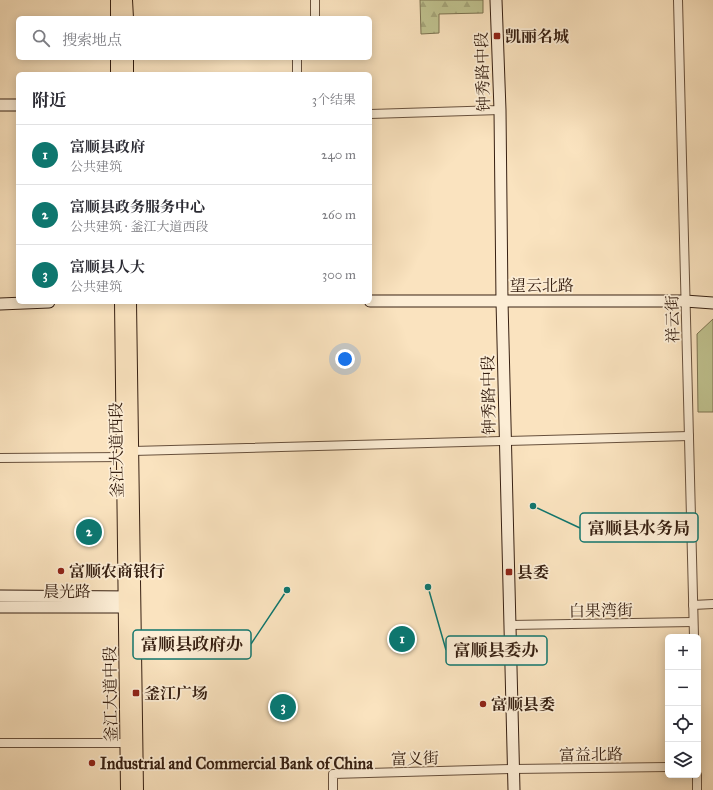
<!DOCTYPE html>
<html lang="zh">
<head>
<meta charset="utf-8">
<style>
	:root { --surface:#fff; --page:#f7f7f7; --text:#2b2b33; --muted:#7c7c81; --line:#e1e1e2; --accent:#0f766e }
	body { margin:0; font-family:"IM FELL Great Primer","Noto Serif SC",serif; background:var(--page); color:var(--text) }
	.controls { position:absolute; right:12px; bottom:12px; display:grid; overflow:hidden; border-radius:6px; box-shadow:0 2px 10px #0003 }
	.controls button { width:36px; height:36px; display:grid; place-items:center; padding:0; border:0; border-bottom:1px solid var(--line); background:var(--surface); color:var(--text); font:20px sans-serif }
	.you { position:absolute; left:345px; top:359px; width:14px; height:14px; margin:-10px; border:3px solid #fff; border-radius:50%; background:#1a73e8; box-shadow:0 0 0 6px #1a73e833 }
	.badge { display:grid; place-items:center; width:26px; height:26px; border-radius:50%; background:var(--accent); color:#fff; font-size:13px; font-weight:700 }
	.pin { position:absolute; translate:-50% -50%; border:2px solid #fff; box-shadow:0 1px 4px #0006 }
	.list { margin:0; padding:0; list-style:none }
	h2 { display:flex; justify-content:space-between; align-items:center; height:52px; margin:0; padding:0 16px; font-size:17px }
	h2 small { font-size:13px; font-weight:400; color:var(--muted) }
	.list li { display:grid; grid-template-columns:26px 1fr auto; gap:12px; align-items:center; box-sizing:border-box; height:60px; padding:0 16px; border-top:1px solid var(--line) }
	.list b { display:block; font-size:15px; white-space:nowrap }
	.list p { margin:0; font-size:13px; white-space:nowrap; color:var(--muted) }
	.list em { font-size:13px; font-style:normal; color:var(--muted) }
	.icon { flex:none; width:22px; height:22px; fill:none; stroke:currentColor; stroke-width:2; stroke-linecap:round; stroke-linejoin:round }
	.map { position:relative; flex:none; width:713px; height:790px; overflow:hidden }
	.search { position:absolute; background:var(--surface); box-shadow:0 2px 10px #0003; left:16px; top:16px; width:356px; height:44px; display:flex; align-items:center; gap:10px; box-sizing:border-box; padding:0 14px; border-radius:6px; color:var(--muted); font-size:15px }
	.panel { position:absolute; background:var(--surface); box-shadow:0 2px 10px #0003; left:16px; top:72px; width:356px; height:232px; border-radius:6px }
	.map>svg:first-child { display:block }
	.forest { fill:url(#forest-firs); stroke:#7c7251 }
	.park { fill:#c0c390; stroke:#7c7251 }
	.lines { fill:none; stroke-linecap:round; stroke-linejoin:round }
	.street-casing { stroke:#68513d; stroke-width:10 }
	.secondary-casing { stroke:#372012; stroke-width:13 }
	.primary-casing { stroke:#372012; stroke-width:14 }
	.street { stroke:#fcedd5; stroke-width:8 }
	.secondary { stroke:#fcedd5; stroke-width:11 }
	.primary { stroke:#fae3bf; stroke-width:12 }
	.poi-dot { fill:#8f2418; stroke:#fcedd5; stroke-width:1.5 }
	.labels { text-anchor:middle; stroke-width:3.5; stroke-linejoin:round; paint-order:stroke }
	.poi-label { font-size:16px; font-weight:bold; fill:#372012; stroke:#fcedd5; text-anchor:start }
	.street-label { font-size:16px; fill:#372012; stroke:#fcedd5 }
	.leader { fill:none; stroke:#0f766e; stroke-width:1.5 }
	.callout-dot { fill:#0f766e; stroke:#fcedd5; stroke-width:1.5 }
	.callout { fill:#fcedd5; stroke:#0f766e; stroke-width:1.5 }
	.callout-label { font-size:17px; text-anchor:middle; font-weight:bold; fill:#372012 }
</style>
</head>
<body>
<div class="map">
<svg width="713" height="790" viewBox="0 0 713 790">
	<defs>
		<pattern id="forest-firs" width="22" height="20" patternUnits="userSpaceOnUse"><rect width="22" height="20" fill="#c0c390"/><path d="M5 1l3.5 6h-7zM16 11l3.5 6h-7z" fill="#a6a77b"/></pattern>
	</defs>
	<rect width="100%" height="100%" fill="#fae3bf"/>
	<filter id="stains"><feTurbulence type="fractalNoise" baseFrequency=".005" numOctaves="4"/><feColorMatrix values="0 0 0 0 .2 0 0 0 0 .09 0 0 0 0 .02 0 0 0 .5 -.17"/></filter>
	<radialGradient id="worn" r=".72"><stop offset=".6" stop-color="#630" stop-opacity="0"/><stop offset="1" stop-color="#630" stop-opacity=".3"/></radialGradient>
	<path class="forest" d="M420 0H483V13L439 14V33L421 34Z"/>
	<path class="park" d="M713 319V412H698L697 334Z"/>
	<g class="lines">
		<g class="street-casing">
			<g id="street">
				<path d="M315 0V18"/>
				<path d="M678 0 694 637"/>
				<path d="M297 74V58"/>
				<path d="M370 114 500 110"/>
				<path d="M133 451 689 436"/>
				<path d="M0 458 123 457"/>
				<path d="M693 605 713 604"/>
				<path d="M510 625 693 622"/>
				<path d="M0 743H127"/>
				<path d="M697 775V790"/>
				<path d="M333 790V774L514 769 668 767"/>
			</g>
		</g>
		<g class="secondary-casing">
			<g id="secondary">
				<path d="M496 0 500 110 502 301 514 790"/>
				<path d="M0 105H18"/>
				<path d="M370 301H685L713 303"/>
				<path d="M0 304 49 302"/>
				<path d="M0 596 134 597"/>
				<path d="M0 607H133"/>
			</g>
		</g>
		<g class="primary-casing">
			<g id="primary">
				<path d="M117 0V18"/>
				<path d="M126 0 127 18"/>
				<path d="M117 58V74"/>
				<path d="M127 58V74"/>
				<path d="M121 302 127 790"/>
				<path d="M130 302 137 790"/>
			</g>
		</g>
		<use href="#street" class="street"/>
		<use href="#secondary" class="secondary"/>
		<use href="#primary" class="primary"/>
	</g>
	<g class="poi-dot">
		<rect x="493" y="32" width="8" height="8" rx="2"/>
		<circle cx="61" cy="571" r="4"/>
		<rect x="505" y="568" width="8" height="8" rx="2"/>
		<rect x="132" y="689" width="8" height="8" rx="2"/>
		<circle cx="483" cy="704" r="4"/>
		<circle cx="92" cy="763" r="4"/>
	</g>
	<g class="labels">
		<g class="poi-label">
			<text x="505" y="42">凯丽名城</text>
			<text x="69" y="577">富顺农商银行</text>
			<text x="517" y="578">县委</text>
			<text x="144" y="699">釜江广场</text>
			<text x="491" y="710">富顺县委</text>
			<text x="100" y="769">Industrial and Commercial Bank of China</text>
		</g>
		<g class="street-label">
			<text transform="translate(482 72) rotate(-92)" y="6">钟秀路中段</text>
			<text x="542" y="291">望云北路</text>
			<text transform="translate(672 319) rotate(-91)" y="6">祥云街</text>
			<text transform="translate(488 395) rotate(-91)" y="6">钟秀路中段</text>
			<text transform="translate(116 450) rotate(-91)" y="6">釜江大道西段</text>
			<text x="67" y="597">晨光路</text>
			<text transform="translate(601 610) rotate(-1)" y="6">白果湾街</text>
			<text transform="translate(110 694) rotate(-91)" y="6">釜江大道中段</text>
			<text transform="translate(591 754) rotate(-1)" y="6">富益北路</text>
			<text transform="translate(415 758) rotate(-1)" y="6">富义街</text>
		</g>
	</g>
	<path class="leader" d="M533 506L580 528M287 590L251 644M428 587L446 650"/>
	<g class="callout-dot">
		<circle cx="533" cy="506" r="4"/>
		<circle cx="287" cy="590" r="4"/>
		<circle cx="428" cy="587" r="4"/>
	</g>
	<g class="callout">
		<rect x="580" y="513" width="118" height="29" rx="4"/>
		<rect x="133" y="630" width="118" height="29" rx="4"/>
		<rect x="446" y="636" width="101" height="29" rx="4"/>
	</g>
	<g class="callout-label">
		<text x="639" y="534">富顺县水务局</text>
		<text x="192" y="650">富顺县政府办</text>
		<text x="496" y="656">富顺县委办</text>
	</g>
	<rect width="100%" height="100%" filter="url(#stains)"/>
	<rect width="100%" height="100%" fill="url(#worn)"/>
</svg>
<div class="controls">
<button>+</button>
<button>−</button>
<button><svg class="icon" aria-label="locate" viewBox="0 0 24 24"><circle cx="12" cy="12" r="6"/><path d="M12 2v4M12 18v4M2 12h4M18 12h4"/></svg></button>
<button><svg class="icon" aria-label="layers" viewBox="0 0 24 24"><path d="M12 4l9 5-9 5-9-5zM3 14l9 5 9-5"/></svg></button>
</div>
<div class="you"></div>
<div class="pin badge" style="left:402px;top:639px">1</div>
<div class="pin badge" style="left:89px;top:532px">2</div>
<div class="pin badge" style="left:283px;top:707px">3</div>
<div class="search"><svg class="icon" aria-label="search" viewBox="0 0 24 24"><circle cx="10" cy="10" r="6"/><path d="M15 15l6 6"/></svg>搜索地点</div>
<section class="panel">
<h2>附近<small>3个结果</small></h2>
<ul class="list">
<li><span class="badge">1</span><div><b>富顺县政府</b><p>公共建筑</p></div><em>240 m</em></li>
<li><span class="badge">2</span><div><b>富顺县政务服务中心</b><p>公共建筑 · 釜江大道西段</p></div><em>260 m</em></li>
<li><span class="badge">3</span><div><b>富顺县人大</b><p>公共建筑</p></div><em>300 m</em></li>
</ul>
</section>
</div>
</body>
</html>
